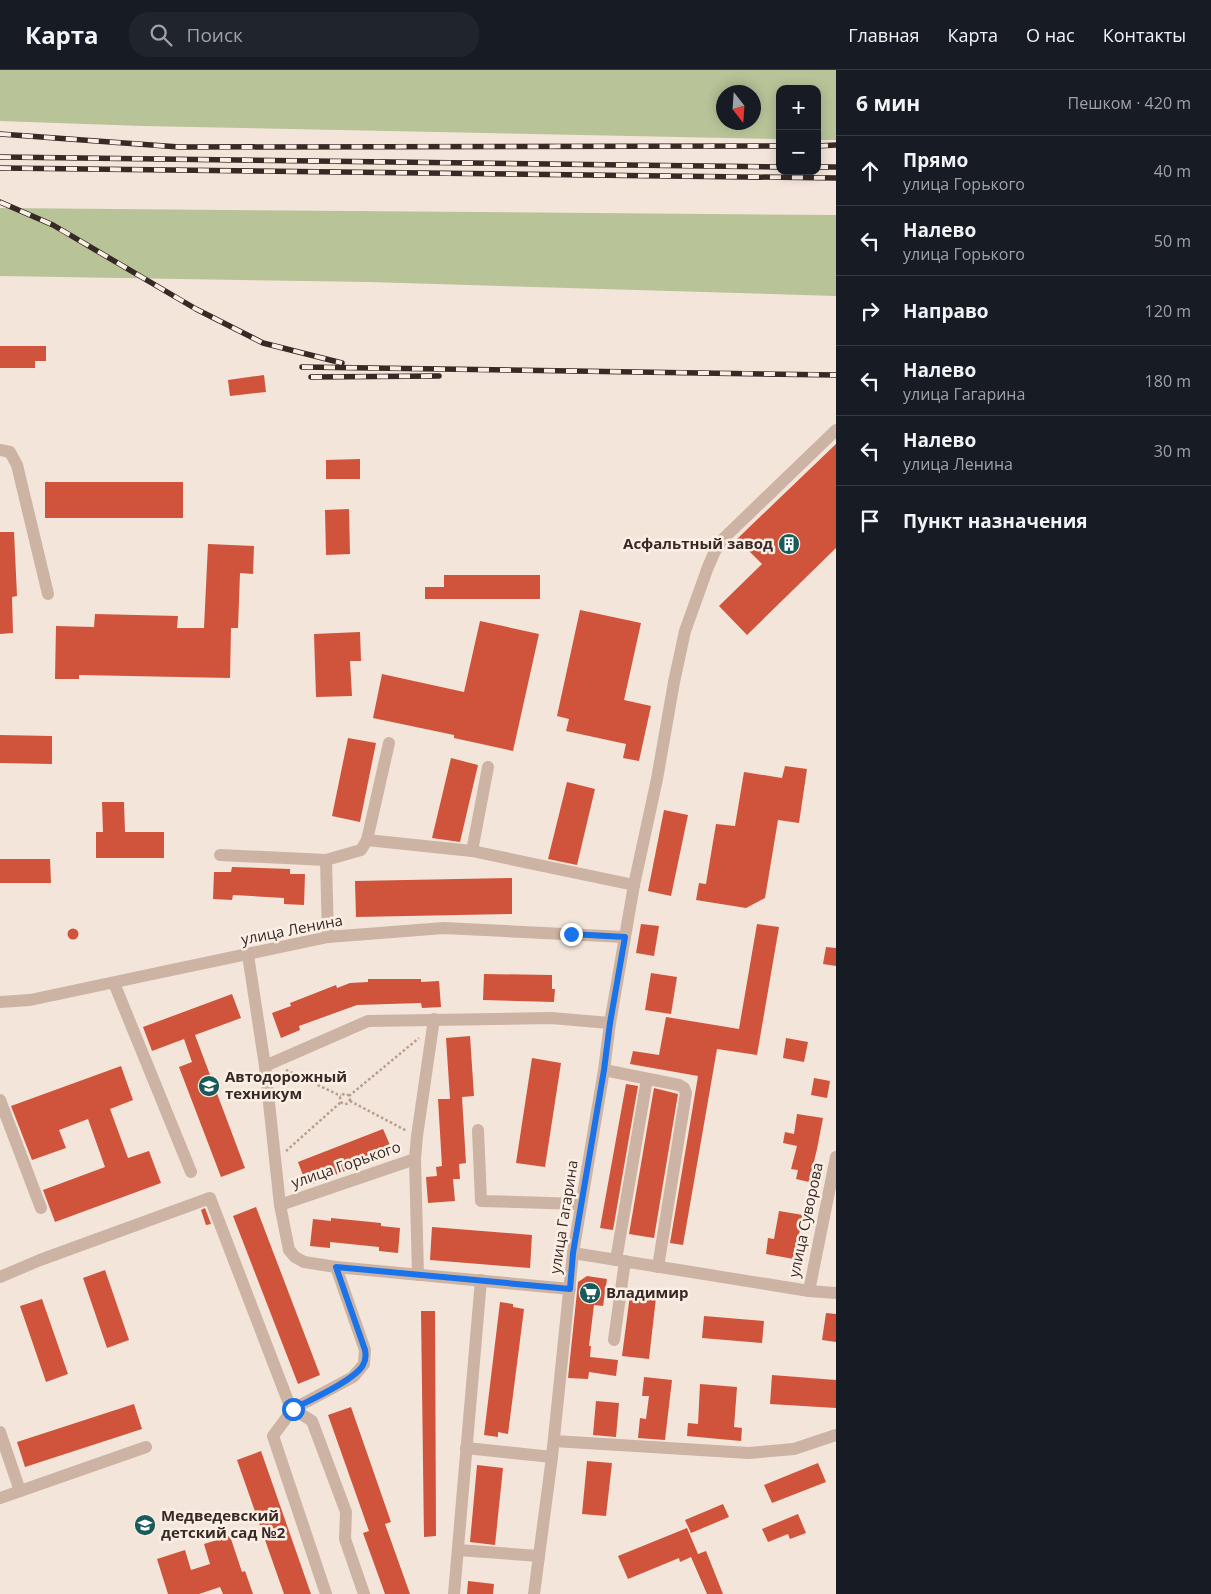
<!DOCTYPE html>
<html lang="ru">
<head>
<meta charset="utf-8">
<style>
	:root { --surface:#171b24; --page:#20242c; --text:#f1f3f6; --muted:#9ea1a6; --line:#363941 }
	body { margin:0; font-family:"Open Sans",sans-serif; background:var(--page); color:var(--text) }
	.controls { position:absolute; right:15px; top:15px; display:grid; overflow:hidden; border-radius:10px; box-shadow:0 2px 12px #0003 }
	.controls button { width:45px; height:45px; display:grid; place-items:center; padding:0; border:0; border-bottom:1px solid var(--line); background:var(--surface); color:var(--text); font:25px sans-serif }
	.compass { position:absolute; left:716px; top:15px; width:45px; height:45px; border-radius:50%; background:var(--surface); box-shadow:0 2px 12px #0003; rotate:163deg }
	.stop { position:absolute; width:15px; height:15px; margin:-11px; border:4px solid #1a73e8; border-radius:50%; background:#fff }
	.stop.end { background:#1a73e8; border-color:#fff; box-shadow:0 1px 5px #0008 }
	.list { margin:0; padding:0; list-style:none }
	h2 { display:flex; justify-content:space-between; align-items:center; height:65px; margin:0; padding:0 20px; font-size:21px }
	h2 small { font-size:16px; font-weight:400; color:var(--muted) }
	.list li { display:grid; grid-template-columns:32px 1fr auto; gap:15px; align-items:center; box-sizing:border-box; height:70px; padding:0 20px; border-top:1px solid var(--line) }
	.list b { display:block; font-size:19px; white-space:nowrap }
	.list p { margin:0; font-size:16px; white-space:nowrap; color:var(--muted) }
	.list em { font-size:16px; font-style:normal; color:var(--muted) }
	.icon { flex:none; width:28px; height:28px; fill:none; stroke:currentColor; stroke-width:2; stroke-linecap:round; stroke-linejoin:round }
	.map { position:relative; flex:none; width:836px; height:1524px; overflow:hidden }
	header { display:flex; align-items:center; gap:30px; box-sizing:border-box; height:70px; padding:0 25px; background:var(--surface); border-bottom:1px solid var(--line) }
	header strong { font-size:24px }
	nav { display:flex; gap:28px; margin-inline-start:auto; font-size:18px }
	.search { width:350px; height:45px; background:var(--page); display:flex; align-items:center; gap:12px; box-sizing:border-box; padding:0 18px; border-radius:20px; color:var(--muted); font-size:19px }
	main { display:flex }
	aside { flex:1; background:var(--surface) }
	.map>svg:first-child { display:block }
	.green { fill:#b8c398; fill-rule:evenodd }
	.building { fill:#cf543b }
	.lines { fill:none; stroke-linecap:round; stroke-linejoin:round }
	.path { stroke:#b89d8e; stroke-width:2.5; stroke-dasharray:2.5 2.5; stroke-linecap:butt }
	.minor { stroke:#ccb3a4; stroke-width:12 }
	.rail-casing { stroke:#372a26; stroke-width:5.5 }
	.rail { stroke:#fbefe5; stroke-width:4; stroke-dasharray:11; stroke-linecap:butt }
	.route { stroke:#1a73e8; stroke-width:6 }
	.labels { text-anchor:middle; stroke-width:5; stroke-linejoin:round; paint-order:stroke }
	.poi-label { font-size:15px; font-weight:bold; fill:#372a26; stroke:#fbefe5; text-anchor:start }
	.street-label { font-size:15px; fill:#372a26; stroke:#fbefe5 }
</style>
</head>
<body>
<header>
<strong>Карта</strong>
<div class="search"><svg class="icon" aria-label="search" viewBox="0 0 24 24"><circle cx="10" cy="10" r="6"/><path d="M15 15l6 6"/></svg>Поиск</div>
<nav><a>Главная</a><a>Карта</a><a>О нас</a><a>Контакты</a></nav>
</header>
<main>
<div class="map">
<svg width="836" height="1524" viewBox="0 0 836 1524">
	<rect width="100%" height="100%" fill="#f3e5d9"/>
	<g class="green">
		<path d="M0 0H836V70H817V19H780V69L143 56 0 51ZM724 22H754V52H724Z"/>
		<path d="M0 138 836 145V226L369 212 0 206Z"/>
	</g>
	<g class="building">
		<path d="M0 276H46V291H35V298H0Z"/>
		<path d="M264 305 266 322 230 326 228 310Z"/>
		<path d="M836 374V478L747 565 719 536 762 494 737 469Z"/>
		<path d="M360 389V409H326V390Z"/>
		<rect x="45" y="412" width="138" height="36"/>
		<path d="M349 439 350 484 326 485 325 440Z"/>
		<path d="M0 462H14L17 526 12 527 13 563 0 564Z"/>
		<path d="M208 474 254 476 253 504 240 503 238 558H231L230 608 79 605V609H55L56 556 94 557 95 544 178 546 177 558H204Z"/>
		<path d="M444 505H540V529H425V517H444Z"/>
		<path d="M580 540 641 553 624 630 651 636 639 691 623 688 626 674 566 661 569 649 557 646Z"/>
		<path d="M480 551 539 564 513 681 454 668V665L373 648 382 604 464 622Z"/>
		<path d="M360 562 361 591H350L352 626 316 627 314 564Z"/>
		<path d="M0 665 52 666V694L0 693Z"/>
		<path d="M348 668 376 673 360 752 332 746Z"/>
		<path d="M451 688 478 695 460 772 432 768Z"/>
		<path d="M785 696 807 699 799 753 778 750 765 828 746 838 696 830 699 813 706 814 716 754 735 756 744 702 782 708Z"/>
		<path d="M567 712 595 719 577 795 548 789Z"/>
		<path d="M102 732H124L125 762H164V788H96V762H103Z"/>
		<path d="M664 740 688 745 671 826 648 821Z"/>
		<path d="M0 789H50L51 813H0Z"/>
		<path d="M232 797 290 799V804H305L304 835 284 834V828L233 825 232 830 213 829 214 802H231Z"/>
		<path d="M512 808V844L356 847 355 811Z"/>
		<path d="M641 854 659 856 654 886 636 883Z"/>
		<path d="M757 854 779 857 757 985 717 979 683 1175 670 1173 698 1006 630 994 633 981 659 985 666 947 739 959Z"/>
		<circle cx="73" cy="864" r="5.5"/>
		<path d="M826 877 836 878V896L823 894Z"/>
		<path d="M651 903 677 907 671 944 645 940Z"/>
		<path d="M484 904 552 905V919H555L554 932 483 930Z"/>
		<path d="M368 909H421V912L439 911 441 937 422 938 421 933 357 935 299 956 300 960 281 968 272 943 291 936 290 933 336 915 337 918 350 913 368 912Z"/>
		<path d="M232 924 241 948 195 965 245 1098 221 1107 179 997 192 992 184 969 152 981 143 957Z"/>
		<path d="M470 966 474 1026 462 1027 466 1093 459 1094 460 1109H453L455 1131 428 1133 426 1107 437 1106 436 1097 442 1096 438 1029H450L446 968Z"/>
		<path d="M786 968 808 972 804 992 783 988Z"/>
		<path d="M532 988 561 993 545 1097 516 1093Z"/>
		<path d="M121 996 133 1030 110 1039 128 1088 149 1081 161 1113 55 1152 43 1120 105 1097 88 1049 59 1060 66 1078 32 1090 11 1036Z"/>
		<path d="M814 1008 830 1011 827 1028 811 1025Z"/>
		<path d="M626 1014 638 1016 613 1160 600 1158Z"/>
		<path d="M654 1018 678 1024 654 1168 629 1164Z"/>
		<path d="M797 1044 823 1048 817 1079 809 1112 796 1109 798 1100 791 1099 797 1076 783 1073 785 1062 794 1064Z"/>
		<path d="M383 1059 393 1082 307 1116 298 1092Z"/>
		<path d="M256 1137 320 1305 298 1314 233 1146Z"/>
		<path d="M205 1138 211 1154 206 1155 201 1140Z"/>
		<path d="M779 1141 803 1145 794 1189 766 1184 768 1168 774 1169Z"/>
		<path d="M331 1148 381 1153V1156L400 1158 398 1183 379 1181V1177L330 1172V1178L310 1176 313 1149 331 1151Z"/>
		<path d="M432 1157 532 1165 530 1198 430 1190Z"/>
		<path d="M105 1200 129 1270 107 1278 83 1208Z"/>
		<path d="M587 1206 607 1209 603 1236 594 1235 589 1276H591L590 1287 618 1290 616 1306 589 1302 588 1309 568 1308 578 1212Z"/>
		<path d="M630 1225 656 1228 649 1289 622 1286Z"/>
		<path d="M42 1229 68 1304 46 1312 20 1236Z"/>
		<path d="M500 1232 513 1234V1237L524 1239 508 1364 498 1362V1367L484 1365Z"/>
		<path d="M421 1241H435L436 1466 424 1467Z"/>
		<path d="M826 1243 836 1244V1272L822 1270Z"/>
		<path d="M704 1246 764 1251 762 1273 702 1268Z"/>
		<path d="M772 1305 836 1310V1338L770 1334Z"/>
		<path d="M644 1307 672 1310 665 1370 638 1368 640 1348 646 1349 649 1326H642Z"/>
		<path d="M700 1314 737 1317 734 1357 742 1358 741 1371 687 1366 688 1353 698 1354Z"/>
		<path d="M596 1331 619 1333 616 1367 593 1365Z"/>
		<path d="M134 1334 142 1359 25 1397 17 1372Z"/>
		<path d="M351 1337 391 1452 385 1454 410 1524H385L363 1463 369 1461 328 1345Z"/>
		<path d="M261 1381 311 1524H284L237 1390Z"/>
		<path d="M587 1391 612 1393 606 1446 582 1444Z"/>
		<path d="M818 1393 826 1412 772 1433 764 1415Z"/>
		<path d="M477 1395 503 1398 495 1475 470 1472Z"/>
		<path d="M723 1434 729 1447 691 1463 685 1450Z"/>
		<path d="M798 1444 806 1463 790 1469 788 1464 768 1472 762 1459Z"/>
		<path d="M687 1458 698 1484 706 1481 723 1524H707L691 1487 680 1492 679 1488 628 1509 618 1486Z"/>
		<path d="M230 1466 242 1502 245 1501 253 1524H223L220 1517 199 1524H168L157 1489 185 1480 191 1500 210 1494 204 1474Z"/>
		<path d="M468 1511 494 1514 493 1524H467Z"/>
	</g>
	<g class="lines">
		<g class="path">
			<path d="M286 1000 341 1026"/>
			<circle cx="345" cy="1029" r="5"/>
			<path d="M349 1026 419 968"/>
			<path d="M350 1031 407 1061"/>
			<path d="M286 1081 341 1032"/>
		</g>
		<g class="minor">
			<path d="M0 380 10 382 17 395 48 524"/>
			<path d="M389 673 367 770 472 781 634 815"/>
			<path d="M472 781 488 697"/>
			<path d="M220 785 326 790 361 780 367 770"/>
			<path d="M326 790 328 867"/>
			<path d="M248 885 265 996 280 1135 289 1180 295 1187 304 1192 336 1197 570 1219"/>
			<path d="M114 913 191 1102"/>
			<path d="M0 932 30 930 328 867 444 858 625 867"/>
			<path d="M265 996 368 951 551 948 610 953"/>
			<path d="M604 1000 679 1015 684 1018 686 1023 658 1197"/>
			<path d="M0 1030 41 1138"/>
			<path d="M478 1060 481 1131 581 1134"/>
			<path d="M415 1089 418 1205"/>
			<path d="M280 1135 415 1089 417 1066 434 949"/>
			<path d="M573 1183 809 1221 836 1223"/>
			<path d="M616 1190 647 1009"/>
			<path d="M336 1197 365 1280 364 1294 353 1307 293 1339 312 1351 346 1442 345 1469 364 1524"/>
			<path d="M0 1207 40 1190 210 1128 288 1331 293 1339 273 1366 326 1524"/>
			<path d="M809 1221 836 1087"/>
			<path d="M614 1270 625 1191"/>
			<path d="M0 1362 20 1421"/>
			<path d="M554 1371 749 1383 794 1379 836 1365"/>
			<path d="M466 1378 552 1387"/>
			<path d="M0 1428 146 1377"/>
			<path d="M458 1480 539 1486"/>
			<path d="M454 1524 481 1210"/>
			<path d="M534 1524 552 1387 573 1183 604 1000 610 953 625 867 634 815 657 709 674 612 685 561 708 497 715 481 724 468 836 360"/>
		</g>
		<g class="rail-casing">
			<g id="rail">
				<path d="M0 64 179 77 780 76"/>
				<path d="M817 76 836 75"/>
				<path d="M0 87 780 97"/>
				<path d="M817 97H836"/>
				<path d="M0 98 836 108"/>
				<path d="M0 132 53 155 196 239 263 273 342 293"/>
				<path d="M302 297 836 305"/>
				<path d="M311 307 439 306"/>
			</g>
		</g>
		<use href="#rail" class="rail"/>
	</g>
	<g class="lines">
		<path class="route" d="M293 1339C310 1330 355 1310 363 1295 366 1290 366 1285 365 1280L336 1197 570 1219 573 1183 604 1000 610 953 625 867 571 864"/>
	</g>
	<defs>
		<g id="building-disc" transform="scale(1.125)"><circle r="9.5" fill="#195b5b" stroke="#fbefe5"/><path d="M-4-6H4V6H1V3H-1V6H-4ZM-2.5-4.3h1.7v1.8h-1.7ZM.8-4.3h1.7v1.8H.8ZM-2.5-1h1.7V.8h-1.7ZM.8-1h1.7V.8H.8Z" fill="#fff"/></g>
		<g id="university-disc" transform="scale(1.125)"><circle r="9.5" fill="#195b5b" stroke="#fbefe5"/><path d="M0-5L7-2L0 1L-7-2ZM-4 1L0 2.5L4 1V4Q0 6-4 4Z" fill="#fff"/></g>
		<g id="supermarket-disc" transform="scale(1.125)"><circle r="9.5" fill="#195b5b" stroke="#fbefe5"/><path d="M-6-5.5h2.5l.6 2H6L4.5 2H-2.5L-4.4-4H-6ZM-1.5 3.2a1.3 1.3 0 1 0 .1 0ZM3 3.2a1.3 1.3 0 1 0 .1 0Z" fill="#fff"/></g>
		<g id="school-disc" transform="scale(1.125)"><circle r="9.5" fill="#195b5b" stroke="#fbefe5"/><path d="M0-5L7-2L0 1L-7-2ZM-4 1L0 2.5L4 1V4Q0 6-4 4Z" fill="#fff"/></g>
	</defs>
	<g fill-rule="evenodd">
		<use href="#building-disc" x="789" y="474"/>
		<use href="#university-disc" x="209" y="1016"/>
		<use href="#supermarket-disc" x="590" y="1223"/>
		<use href="#school-disc" x="145" y="1455"/>
	</g>
	<g class="labels">
		<g class="poi-label">
			<text x="773" y="479" text-anchor="end">Асфальтный завод</text>
			<text x="225" y="1012">Автодорожный<tspan x="225" dy="17">техникум</tspan></text>
			<text x="606" y="1228">Владимир</text>
			<text x="161" y="1451">Медведевский<tspan x="161" dy="17">детский сад №2</tspan></text>
		</g>
		<g class="street-label">
			<text transform="translate(292 860) rotate(-11)" y="5">улица Ленина</text>
			<text transform="translate(346 1095) rotate(-19)" y="5">улица Горького</text>
			<text transform="translate(564 1147) rotate(-81)" y="5">улица Гагарина</text>
			<text transform="translate(806 1150) rotate(-78)" y="5">улица Суворова</text>
		</g>
	</g>
</svg>
<div class="controls">
<button>+</button>
<button>−</button>
</div>
<svg class="compass" viewBox="-18 -18 36 36"><path d="M0-13l5 13h-10z" fill="#e53935"/><path d="M0 13l5-13h-10z" fill="#9ea1a6"/></svg>
<div class="stop" style="left:293px;top:1339px"></div>
<div class="stop end" style="left:571px;top:864px"></div>
</div>
<aside>
<h2>6 мин<small>Пешком · 420 m</small></h2>
<ul class="list">
<li><svg class="icon" aria-label="ahead" viewBox="0 0 24 24"><path d="M12 20V5M6 11l6-6 6 6"/></svg><div><b>Прямо</b><p>улица Горького</p></div><em>40 m</em></li>
<li><svg class="icon" aria-label="left" viewBox="0 0 24 24"><path d="M17 20v-9H6M10 6l-5 5 5 5"/></svg><div><b>Налево</b><p>улица Горького</p></div><em>50 m</em></li>
<li><svg class="icon" aria-label="right" viewBox="0 0 24 24"><path d="M7 20v-9h11M14 6l5 5-5 5"/></svg><div><b>Направо</b></div><em>120 m</em></li>
<li><svg class="icon" aria-label="left" viewBox="0 0 24 24"><path d="M17 20v-9H6M10 6l-5 5 5 5"/></svg><div><b>Налево</b><p>улица Гагарина</p></div><em>180 m</em></li>
<li><svg class="icon" aria-label="left" viewBox="0 0 24 24"><path d="M17 20v-9H6M10 6l-5 5 5 5"/></svg><div><b>Налево</b><p>улица Ленина</p></div><em>30 m</em></li>
<li><svg class="icon" aria-label="arrive" viewBox="0 0 24 24"><path d="M6 21V4h12l-3 4 3 4H6"/></svg><div><b>Пункт назначения</b></div></li>
</ul>
</aside>
</main>
</body>
</html>
